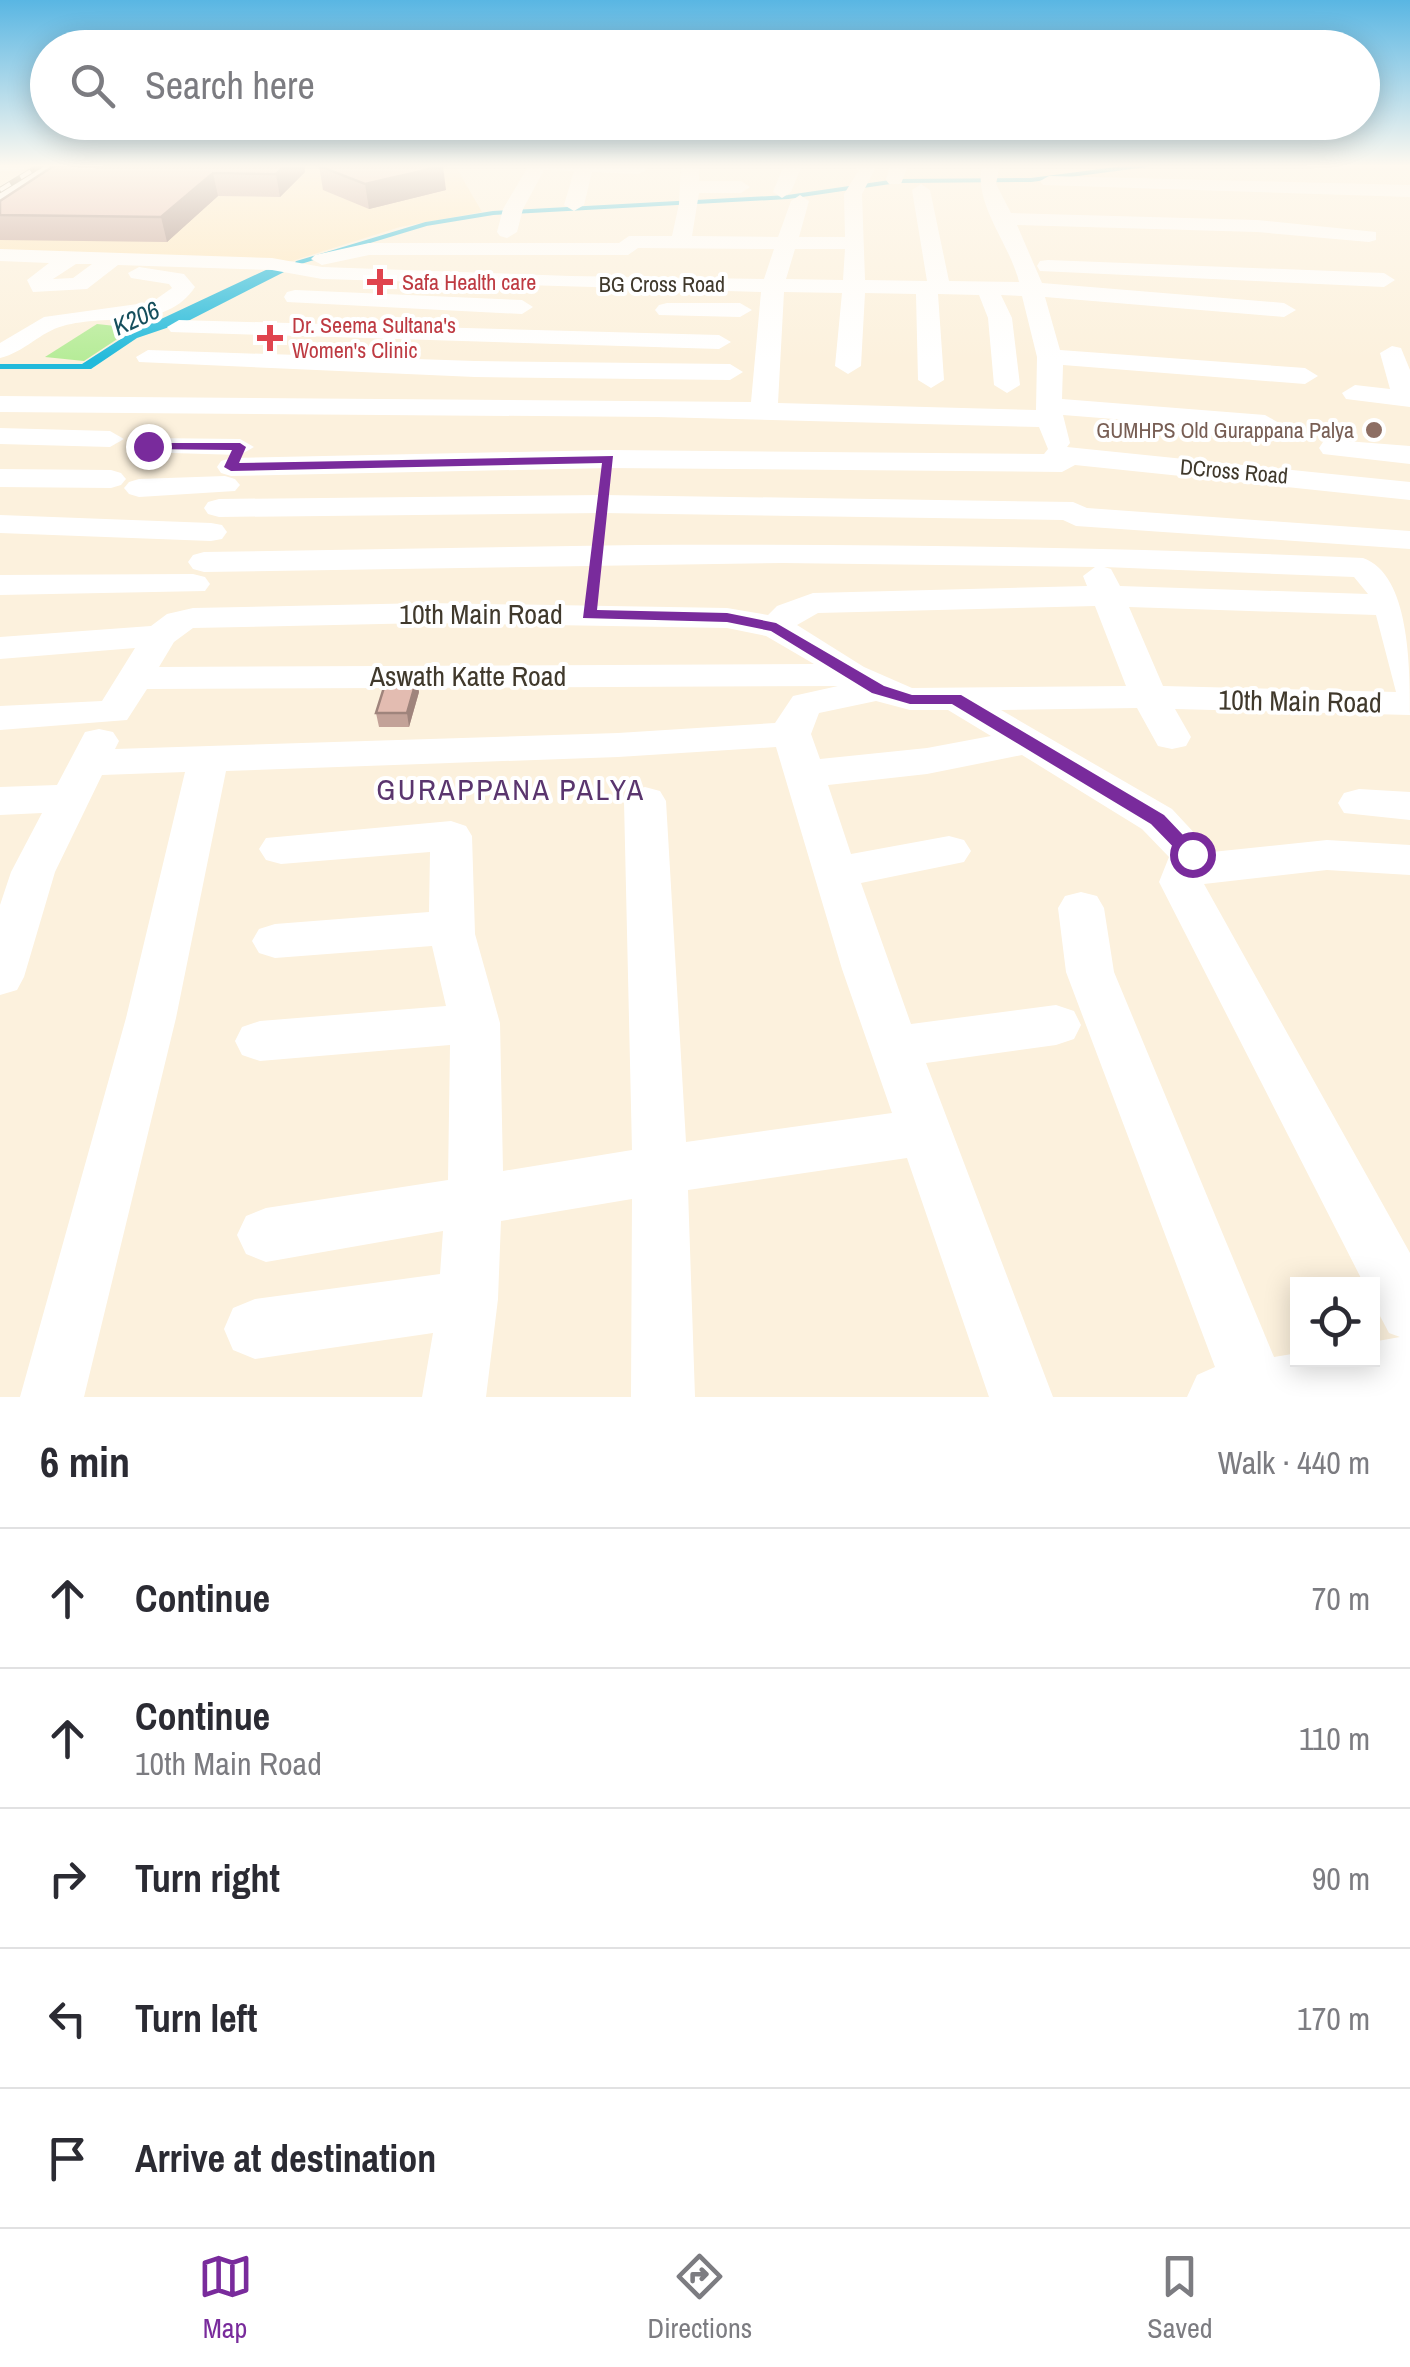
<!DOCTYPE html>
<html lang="en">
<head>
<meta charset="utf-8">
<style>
	:root { --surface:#fff; --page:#f2f2f3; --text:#2b2b33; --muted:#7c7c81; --line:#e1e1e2; --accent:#792b9c }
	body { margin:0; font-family:"Archivo Narrow",sans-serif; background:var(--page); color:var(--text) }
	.controls { position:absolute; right:30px; bottom:30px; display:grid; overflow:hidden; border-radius:0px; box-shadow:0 5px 25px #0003 }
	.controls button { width:90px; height:90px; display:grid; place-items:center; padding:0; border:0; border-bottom:2px solid var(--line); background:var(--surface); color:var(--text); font:50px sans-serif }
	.stop { position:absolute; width:30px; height:30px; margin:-22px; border:8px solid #792b9c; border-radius:50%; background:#fff }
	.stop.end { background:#792b9c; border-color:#fff; box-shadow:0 2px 10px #0008 }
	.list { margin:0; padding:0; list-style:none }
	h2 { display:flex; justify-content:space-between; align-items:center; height:130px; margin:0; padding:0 40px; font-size:42px }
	h2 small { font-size:32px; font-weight:400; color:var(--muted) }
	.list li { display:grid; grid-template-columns:65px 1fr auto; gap:30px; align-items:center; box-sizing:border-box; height:140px; padding:0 40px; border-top:2px solid var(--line) }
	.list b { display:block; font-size:38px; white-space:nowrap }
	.list p { margin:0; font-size:32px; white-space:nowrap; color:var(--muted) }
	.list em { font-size:32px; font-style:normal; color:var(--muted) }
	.icon { flex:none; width:55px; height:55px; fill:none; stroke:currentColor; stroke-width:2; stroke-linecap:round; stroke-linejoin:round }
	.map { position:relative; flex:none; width:1410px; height:1397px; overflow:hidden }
	.search { position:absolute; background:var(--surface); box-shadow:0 5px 25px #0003; left:30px; right:30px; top:30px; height:110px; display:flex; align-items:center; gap:25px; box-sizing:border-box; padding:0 35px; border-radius:55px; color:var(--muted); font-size:38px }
	.sheet { height:830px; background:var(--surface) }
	nav { display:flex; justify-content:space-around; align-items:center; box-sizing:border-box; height:140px; border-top:2px solid var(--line); background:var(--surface); font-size:28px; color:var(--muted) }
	nav a { display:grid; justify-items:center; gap:5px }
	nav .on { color:var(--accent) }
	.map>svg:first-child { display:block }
	.built { fill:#fde7be }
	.green { fill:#b6ec98 }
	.water { fill:#22badb }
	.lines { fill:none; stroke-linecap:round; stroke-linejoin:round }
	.stream { stroke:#22badb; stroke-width:4 }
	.minor { fill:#fff; fill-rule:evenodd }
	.major { fill:#fff; fill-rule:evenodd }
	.rail-casing { stroke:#8c8373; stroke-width:6 }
	.rail { stroke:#fff; stroke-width:4; stroke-dasharray:12; stroke-linecap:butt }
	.wall { fill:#c3a298 }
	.shaded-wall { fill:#9f847c }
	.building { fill:#e3bcb1; stroke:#9f847c; stroke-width:2.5 }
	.route { fill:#792b9c }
	.health-dot { fill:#e0444e; stroke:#fff; stroke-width:4 }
	.education-dot { fill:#8d6e63; stroke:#fff; stroke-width:4 }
	.labels { text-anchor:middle; stroke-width:8; stroke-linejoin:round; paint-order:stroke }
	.far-health-label { font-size:22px; fill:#be3a42; stroke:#fff; text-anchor:start }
	.far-street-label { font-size:22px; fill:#40392c; stroke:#fff }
	.far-education-label { font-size:22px; fill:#785e54; stroke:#fff; text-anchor:end }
	.far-water-label { font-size:25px; font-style:italic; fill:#154f5d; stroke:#fff }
	.street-label { font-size:28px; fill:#40392c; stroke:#fff }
	.neighbourhood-label { font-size:30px; letter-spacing:2.5px; fill:#5a356e; stroke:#fff }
</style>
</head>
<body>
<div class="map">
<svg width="1410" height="1397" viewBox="0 0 1410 1397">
	<rect width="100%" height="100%" fill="#fcf1dd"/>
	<path class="built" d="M236 165 456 167 482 212 400 227 289 262 0 251V201Z"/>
	<path class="green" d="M97 324 134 328 84 361 45 357Z"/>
	<path class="water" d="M268 269 288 270 190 320 137 338 91 369H0V364H82L127 335Z"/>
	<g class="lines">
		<path class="stream" d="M297 263 426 224 493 213 788 197 897 181 1031 180 1147 165"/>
		<g class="minor">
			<path d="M0 165H28L29 166 20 171H0Z"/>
			<path d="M529 165H644L648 169 639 174 592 172 584 205 574 211 564 205 574 171 544 170 523 209 517 232 507 238 500 236 497 232 503 209Z"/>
			<path d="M681 165H699V181H741L750 187 741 193H699L692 236 778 237 791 201 800 195 809 201 799 237H845L844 194 859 170 851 165H877L862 194 865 280 927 281 912 190 921 184 930 190 949 281 1019 282C1010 244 973 204 982 165H1000L996 184 1011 213 1257 220 1376 232V240L1369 242 1257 232 1017 225 1042 283 1284 303 1296 310 1284 317 1045 297 1060 350 1305 368 1318 376 1305 384 1063 365 1062 399 1265 415 1279 423 1265 431 1063 415 1070 443 1067 447 1410 482V500L1075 465 1062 472 609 468 231 476 221 473 217 467 221 461 231 458 609 450 1044 454 1048 449 1039 427 657 417 0 412V396L751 402 761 292 322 279 272 270 118 265 87 289 33 292 27 280 49 263 0 261V249L272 258 322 267 570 276 764 279 774 249 638 248 628 255H369L322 265 311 259 315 255 369 243H619L629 236H672L679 204ZM795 249H845L843 280 786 279ZM76 264H92L73 278 53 279ZM784 292 842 293 835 366 848 374 861 366 865 293 916 294 918 380 931 388 944 380 938 294 979 295 988 318 994 385 1007 393 1020 385 1012 318 1001 295 1022 296 1037 357 1036 410 778 403Z"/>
			<path d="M784 165H802L791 192 782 198 773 192Z"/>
			<path d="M890 165H908L901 184H889L886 180Z"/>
			<path d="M1049 176 1410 185V197L1043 185 1040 181Z"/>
			<path d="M1048 260 1384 273 1395 280 1384 287 1040 271 1037 266 1040 261Z"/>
			<path d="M139 267 184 274 195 287C166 331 108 313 63 326 40 332 25 352 0 358V343L44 317 152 302 172 288 169 284 131 278 128 273Z"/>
			<path d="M295 290 522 300 533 307 522 314 287 302 284 297 287 292Z"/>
			<path d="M667 303H740L752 310 740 317 659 315 655 310 659 305Z"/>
			<path d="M179 320 719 335 731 342 719 349 171 332 167 327Z"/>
			<path d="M1392 346 1401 348 1410 370V407L1346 399 1342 393 1355 385 1390 389 1380 353Z"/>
			<path d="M148 350 475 361 730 364 743 372 730 380 475 377 139 362 136 357Z"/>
			<path d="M0 428 110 431 124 439 110 447 0 444Z"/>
			<path d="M148 438 240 439 254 447 240 455 138 452 134 446Z"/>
			<path d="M1333 440 1410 446V464L1323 454 1319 448 1323 442Z"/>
			<path d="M0 469 111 470 121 473 126 479 121 485 111 488 0 487Z"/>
			<path d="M225 476 235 479 240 485 235 491 139 497 129 494 124 488 129 482 139 479Z"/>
			<path d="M603 495 1073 502 1087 508 1410 531V549L1076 526 1063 520 603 513 219 517 208 514 204 508 208 502 219 499Z"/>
			<path d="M0 515 211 523 222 525 227 532 222 539 211 541 0 533Z"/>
			<path d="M638 545C880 544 1121 547 1363 558 1410 574 1410 668 1410 715L1175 709 1191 737 1186 746 1172 749 1158 746 1137 708 1001 710 1172 809 1212 852 1327 840 1410 845V875L1327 870 1204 884 1410 1253V1397H1187L1197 1375 1215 1367 1066 972 1058 908 1065 896 1081 892 1097 896 1104 908 1114 972 1274 1357 1298 1353V1360H1372V1342L1400 1337 1389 1333 1372 1301V1284H1364L1159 882 1169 857 1142 829 1022 755 927 774 828 785 851 854 949 836 964 840 971 851 964 862 861 883 911 1024 1056 1005 1074 1011 1081 1025 1074 1039 1056 1045 926 1063 1053 1397H989L907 1158 688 1190 695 1397H631L632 1199 501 1221 498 1299 486 1397H422L433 1333 255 1359 233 1350 224 1329 233 1308 255 1299 440 1274 443 1231 266 1262 246 1254 237 1235 246 1216 266 1208 448 1180 450 1045 260 1061 242 1055 235 1041 242 1027 260 1021 446 1006 432 946 275 958 259 953 252 941 259 929 275 924 429 912 430 852 281 864 266 860 259 849 266 838 451 821 466 826 472 836 475 934 500 1023 503 1171 632 1150 624 801 630 791 645 787 660 791 666 801 686 1142 892 1113 842 969 776 747 618 757 226 771 176 1018 84 1397H20L126 1018 185 772 102 775 55 872 24 977 17 990 0 995V905L11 872 42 813 0 815V787L57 785 85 732 99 729 113 732 119 741 115 749 618 733 775 723 793 696 838 686 147 689 127 720 0 730V706L102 701 135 648 0 659V637L151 626 167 614 193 608 427 603 727 608 768 615 777 606 813 593 1087 586 1083 576 1095 567 783 563 204 572 193 569 188 562 193 555 204 552ZM1104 567 1354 577 1368 594 1120 586 1111 569ZM1095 606 1126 686 912 688 864 667 797 625 818 613ZM1129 607 1376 615 1396 692 1163 686ZM427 623 727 628 766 636 814 664 159 667 174 642 193 628ZM876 701 910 710H948L991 736 927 748 820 759 811 734 819 713Z"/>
			<path d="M193 574 205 577 210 584 205 591 0 595V575Z"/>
			<path d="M1359 789 1410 792V820L1344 813 1338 803 1344 793Z"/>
		</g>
		<path class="major" d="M35 165H62L0 203V186Z"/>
		<g class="rail-casing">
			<path id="rail" d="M0 190 41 165"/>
		</g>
		<use href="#rail" class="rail"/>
	</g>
	<g class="wall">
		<path d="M55 165H304L305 172 280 197 218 196 167 242 0 240V201Z"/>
		<path d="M319 166 446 190 369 209 323 190Z"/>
		<path d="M419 692 409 727H379L376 713Z"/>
	</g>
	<g class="shaded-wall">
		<path d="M286 165H304L305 172 280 197 276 174Z"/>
		<path d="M443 166 446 190 369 209 365 184Z"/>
		<path d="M213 173 218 196 167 242 161 217Z"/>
		<path d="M417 678 419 692 409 727 407 713Z"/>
	</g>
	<g class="building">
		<path d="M55 165H286L276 174 213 173 161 217 0 215V201Z"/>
		<path d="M323 165H440L443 166 365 184 319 166Z"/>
		<path d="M387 678H417L407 713H376Z"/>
	</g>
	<linearGradient id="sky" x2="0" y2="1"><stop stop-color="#59b6e3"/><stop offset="0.46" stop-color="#fef9f0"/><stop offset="1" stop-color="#fef9f0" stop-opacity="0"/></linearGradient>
	<rect width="1410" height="360" fill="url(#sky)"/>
	<path class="route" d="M148 443H240L246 447 239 463 613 456 597 610 727 613 776 623 884 686 912 695H961L1164 815 1201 854 1192 861 1185 859 1151 824 952 704H910L872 693 771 631 727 622 583 618 602 463 231 471 224 467 232 450 144 449Z"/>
	<g class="health-dot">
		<path d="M375 267h10v10h10v10h-10v10h-10v-10h-10v-10h10z"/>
		<path d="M265 323h10v10h10v10h-10v10h-10v-10h-10v-10h10z"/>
	</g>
	<circle class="education-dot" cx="1374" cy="430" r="10"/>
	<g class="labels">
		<g class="far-health-label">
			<text x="402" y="290">Safa Health care</text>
			<text x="292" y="333">Dr. Seema Sultana's<tspan x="292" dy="25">Women's Clinic</tspan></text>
		</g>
		<g class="far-street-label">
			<text x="662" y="292">BG Cross Road</text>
			<text transform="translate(1234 471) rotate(5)" y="8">DCross Road</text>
		</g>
		<g class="far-education-label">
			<text x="1354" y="438">GUMHPS Old Gurappana Palya</text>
		</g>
		<g class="far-water-label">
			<text transform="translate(136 318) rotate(-24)" y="9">K206</text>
		</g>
		<g class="street-label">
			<text x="481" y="624">10th Main Road</text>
			<text x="468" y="686">Aswath Katte Road</text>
			<text transform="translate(1300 701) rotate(1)" y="10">10th Main Road</text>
		</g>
		<g class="neighbourhood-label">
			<text x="511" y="800">GURAPPANA PALYA</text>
		</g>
	</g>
</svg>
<div class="controls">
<button><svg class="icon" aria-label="locate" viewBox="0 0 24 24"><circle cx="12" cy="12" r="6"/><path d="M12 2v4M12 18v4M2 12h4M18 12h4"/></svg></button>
</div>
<div class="stop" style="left:1192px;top:854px"></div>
<div class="stop end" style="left:148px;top:446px"></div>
<div class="search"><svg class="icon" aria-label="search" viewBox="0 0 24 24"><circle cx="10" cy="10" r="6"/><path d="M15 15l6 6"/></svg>Search here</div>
</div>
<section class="sheet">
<h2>6 min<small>Walk · 440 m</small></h2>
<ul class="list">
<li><svg class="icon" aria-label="ahead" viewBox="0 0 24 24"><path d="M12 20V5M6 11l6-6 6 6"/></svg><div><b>Continue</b></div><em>70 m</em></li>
<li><svg class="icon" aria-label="ahead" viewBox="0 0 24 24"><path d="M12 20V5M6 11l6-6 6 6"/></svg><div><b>Continue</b><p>10th Main Road</p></div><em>110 m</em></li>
<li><svg class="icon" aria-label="right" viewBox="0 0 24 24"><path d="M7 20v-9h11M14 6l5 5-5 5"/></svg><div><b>Turn right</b></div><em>90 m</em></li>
<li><svg class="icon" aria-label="left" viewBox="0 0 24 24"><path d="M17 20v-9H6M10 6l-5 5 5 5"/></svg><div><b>Turn left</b></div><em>170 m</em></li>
<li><svg class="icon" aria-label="arrive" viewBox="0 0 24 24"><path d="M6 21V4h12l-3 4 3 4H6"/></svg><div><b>Arrive at destination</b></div></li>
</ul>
</section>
<nav>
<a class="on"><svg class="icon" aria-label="map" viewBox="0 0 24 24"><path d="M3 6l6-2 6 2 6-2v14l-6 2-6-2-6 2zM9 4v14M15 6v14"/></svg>Map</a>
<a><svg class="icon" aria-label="directions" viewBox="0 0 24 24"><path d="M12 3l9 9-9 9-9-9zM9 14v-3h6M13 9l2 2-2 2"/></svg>Directions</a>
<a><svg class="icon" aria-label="saved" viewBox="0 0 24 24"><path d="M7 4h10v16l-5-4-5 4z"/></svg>Saved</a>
</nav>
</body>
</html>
